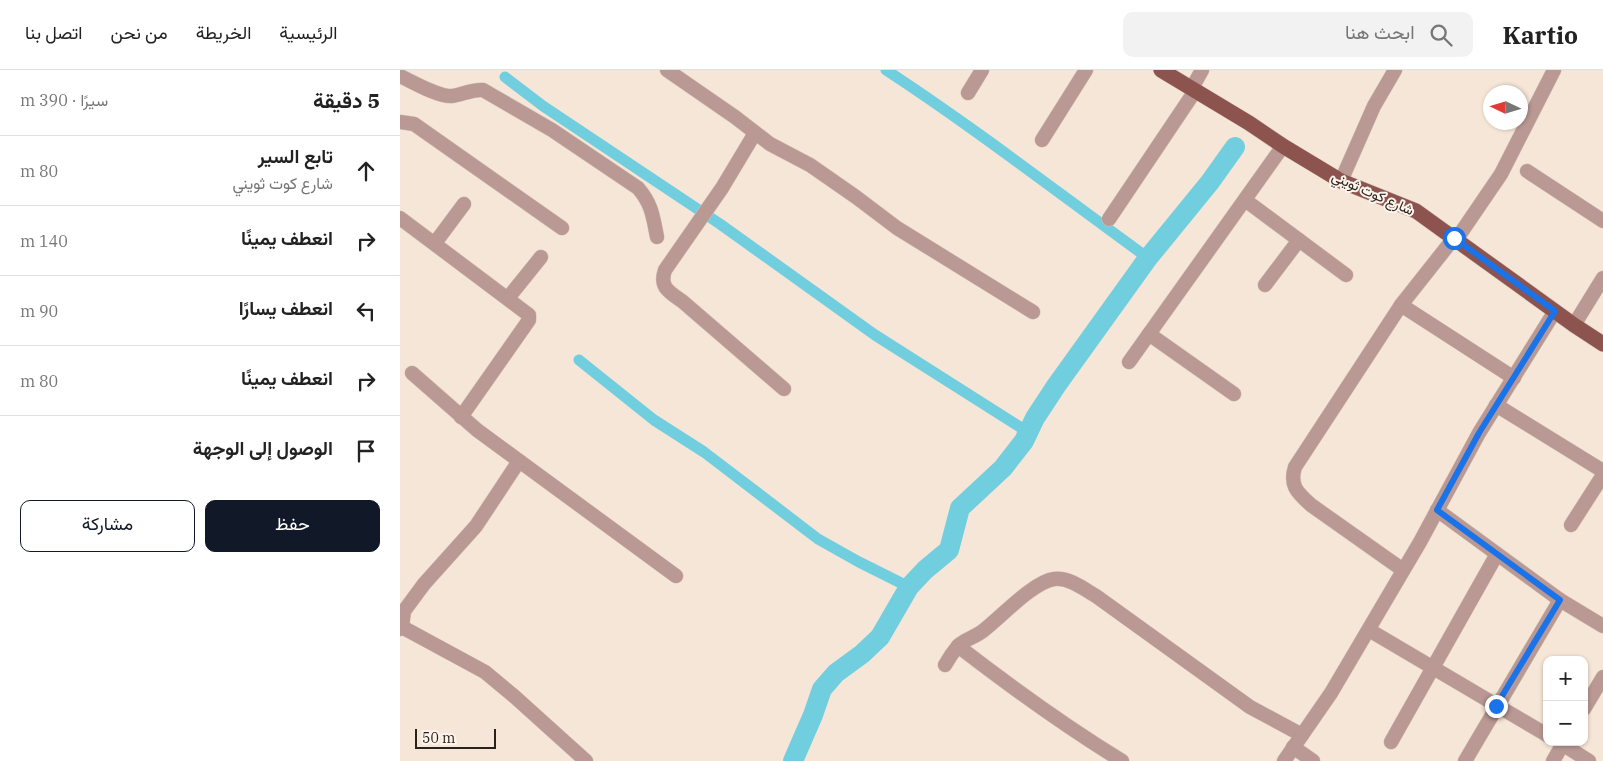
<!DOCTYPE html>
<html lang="ar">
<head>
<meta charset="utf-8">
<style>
	:root { --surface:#fff; --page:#f2f2f2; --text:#222; --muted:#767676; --line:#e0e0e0; --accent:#111827 }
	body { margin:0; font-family:"IBM Plex Serif",Vazirmatn,serif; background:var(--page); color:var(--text); direction:rtl }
	.controls { position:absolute; right:15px; bottom:15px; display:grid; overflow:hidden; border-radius:10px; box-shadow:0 1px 4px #0004 }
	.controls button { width:45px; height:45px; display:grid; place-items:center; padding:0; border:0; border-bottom:1px solid var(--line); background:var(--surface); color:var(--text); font:25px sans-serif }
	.compass { position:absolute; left:1083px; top:15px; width:45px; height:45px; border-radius:50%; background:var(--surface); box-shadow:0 1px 4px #0004; rotate:274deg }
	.scale { position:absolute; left:15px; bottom:12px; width:81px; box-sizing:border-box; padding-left:5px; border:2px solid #28221d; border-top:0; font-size:14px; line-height:18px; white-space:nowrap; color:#28221d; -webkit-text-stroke:4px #fef4eb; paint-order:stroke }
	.stop { position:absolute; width:15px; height:15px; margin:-11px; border:4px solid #1a73e8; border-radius:50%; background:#fff }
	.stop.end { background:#1a73e8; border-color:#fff; box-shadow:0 1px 5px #0008 }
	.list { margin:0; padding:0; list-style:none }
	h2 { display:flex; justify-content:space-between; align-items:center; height:65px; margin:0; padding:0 20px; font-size:21px }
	h2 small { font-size:16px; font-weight:400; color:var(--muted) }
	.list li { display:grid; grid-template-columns:32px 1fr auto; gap:15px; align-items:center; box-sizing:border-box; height:70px; padding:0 20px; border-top:1px solid var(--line) }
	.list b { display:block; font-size:19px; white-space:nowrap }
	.list p { margin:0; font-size:16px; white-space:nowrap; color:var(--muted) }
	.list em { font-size:16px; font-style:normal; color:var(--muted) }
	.actions { display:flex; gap:10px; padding:15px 20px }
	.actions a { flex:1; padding:11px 0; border:1px solid var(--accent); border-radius:10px; text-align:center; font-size:18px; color:var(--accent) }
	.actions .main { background:var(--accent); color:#fff }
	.icon { flex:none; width:28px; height:28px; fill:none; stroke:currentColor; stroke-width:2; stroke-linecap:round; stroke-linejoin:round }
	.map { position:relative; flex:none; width:1203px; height:691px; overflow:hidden; direction:ltr }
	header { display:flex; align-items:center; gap:30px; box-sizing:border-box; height:70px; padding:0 25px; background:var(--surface); border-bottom:1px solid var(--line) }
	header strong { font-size:24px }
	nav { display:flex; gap:28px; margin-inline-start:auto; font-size:18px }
	.search { width:350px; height:45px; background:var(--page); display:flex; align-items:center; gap:12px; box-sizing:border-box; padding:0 18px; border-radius:10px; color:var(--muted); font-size:19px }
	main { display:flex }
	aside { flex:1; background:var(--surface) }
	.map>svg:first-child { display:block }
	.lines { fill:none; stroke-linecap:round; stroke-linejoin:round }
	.canal { stroke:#71cedf; stroke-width:11 }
	.river { stroke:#71cedf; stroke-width:20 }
	.minor-casing { stroke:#d1c3b6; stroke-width:15 }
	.major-casing { stroke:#d1c3b6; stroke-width:16 }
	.minor { stroke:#ba9894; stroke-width:14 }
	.major { stroke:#8d534e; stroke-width:15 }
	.route { stroke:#1a73e8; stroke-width:6 }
	.labels { text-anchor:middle; stroke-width:4; stroke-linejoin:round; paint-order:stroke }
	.street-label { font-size:14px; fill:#28221d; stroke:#fef4eb }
</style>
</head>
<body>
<header>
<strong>Kartio</strong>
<div class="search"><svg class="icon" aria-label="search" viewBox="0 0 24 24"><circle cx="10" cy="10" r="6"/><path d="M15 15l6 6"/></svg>ابحث هنا</div>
<nav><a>الرئيسية</a><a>الخريطة</a><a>من نحن</a><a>اتصل بنا</a></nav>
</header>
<main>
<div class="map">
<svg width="1203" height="691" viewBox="0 0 1203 691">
	<rect width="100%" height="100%" fill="#f6e6d7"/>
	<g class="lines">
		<g class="canal">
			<path d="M486 0C576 59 661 125 748 188"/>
			<path d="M105 7 143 36 320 154 475 265 628 362"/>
			<path d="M179 290 254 350 304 382 418 469 459 492 509 517"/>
		</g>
		<path class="river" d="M393 691 413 645 422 619 436 603 462 584 480 567 509 517 525 500 549 480 560 438 603 398 624 371 635 348 656 316 748 188 810 112 835 77"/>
		<g class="minor-casing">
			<g id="minor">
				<path d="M267 0 335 47 370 74 410 95 456 127 497 158 633 242"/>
				<path d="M0 6C13 12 38 27 52 26 62 25 71 19 83 20L152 60 238 118C252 134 253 147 257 167"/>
				<path d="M792 18 802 0"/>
				<path d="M568 23 582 0"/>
				<path d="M0 52 14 54 162 158"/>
				<path d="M355 63 322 118 265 200C259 217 269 222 282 231L384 319"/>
				<path d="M642 70 686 0"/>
				<path d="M1127 101 1203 151"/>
				<path d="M941 111 974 36 995 0"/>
				<path d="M845 130 946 205"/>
				<path d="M0 148 129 245V250L61 347"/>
				<path d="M709 149 795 21"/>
				<path d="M1056 170 1101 104 1154 0"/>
				<path d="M35 173 64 134"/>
				<path d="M865 215 899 170"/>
				<path d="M108 228 141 187"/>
				<path d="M1001 235 1114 308"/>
				<path d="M1174 255 1203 208"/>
				<path d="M749 264 834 324"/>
				<path d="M729 292 883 76"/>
				<path d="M12 303 77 360 276 506"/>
				<path d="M1096 335 1203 401"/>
				<path d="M1037 440 1160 530 1203 556"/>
				<path d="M1171 455 1203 405"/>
				<path d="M1003 500 911 435C898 423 889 416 895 397L1001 235 1054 168"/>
				<path d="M2 557 85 602 115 627 186 691"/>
				<path d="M0 559 2 557 4 541 24 514 76 456 119 391"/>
				<path d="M969 560 1147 665"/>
				<path d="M558 576C611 617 665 656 722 691"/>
				<path d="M545 595C549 588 553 582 558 576 565 569 576 567 584 560 601 547 633 512 654 509 669 507 684 519 696 526L850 637 902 665"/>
				<path d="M1184 639 1203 607"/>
				<path d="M991 672 1097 484"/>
				<path d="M1159 672 1189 691"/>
				<path d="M893 677 913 691"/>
				<path d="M884 691 931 623 1020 472 1079 363 1155 241"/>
				<path d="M1065 691 1160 530"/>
				<path d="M1153 691 1164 672"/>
			</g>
		</g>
		<g class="major-casing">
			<path id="major" d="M761 0 849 53 883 76 941 111 1016 141 1174 255 1203 274"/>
		</g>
		<use href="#minor" class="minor"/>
		<use href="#major" class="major"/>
	</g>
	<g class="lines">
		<path class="route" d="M1054 168 1155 241 1079 363 1037 440 1160 530 1096 636"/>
	</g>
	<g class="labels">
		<g class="street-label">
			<text transform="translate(973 123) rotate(24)" y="5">شارع كوت ثويني</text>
		</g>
	</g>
</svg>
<div class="controls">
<button>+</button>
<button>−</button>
</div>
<svg class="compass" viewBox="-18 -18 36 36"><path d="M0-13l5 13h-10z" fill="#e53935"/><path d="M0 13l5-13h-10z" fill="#767676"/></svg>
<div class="scale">50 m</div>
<div class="stop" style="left:1054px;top:168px"></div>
<div class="stop end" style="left:1096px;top:636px"></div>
</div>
<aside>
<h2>5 دقيقة<small>سيرًا · 390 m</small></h2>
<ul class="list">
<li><svg class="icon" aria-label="ahead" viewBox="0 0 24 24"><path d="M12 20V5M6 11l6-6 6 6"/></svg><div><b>تابع السير</b><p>شارع كوت ثويني</p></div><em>80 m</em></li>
<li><svg class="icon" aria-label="right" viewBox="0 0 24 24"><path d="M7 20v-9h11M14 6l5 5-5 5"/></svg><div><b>انعطف يمينًا</b></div><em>140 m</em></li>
<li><svg class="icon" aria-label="left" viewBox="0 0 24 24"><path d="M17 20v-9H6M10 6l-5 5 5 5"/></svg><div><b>انعطف يسارًا</b></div><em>90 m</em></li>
<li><svg class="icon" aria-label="right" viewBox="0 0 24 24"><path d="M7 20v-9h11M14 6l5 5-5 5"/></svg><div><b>انعطف يمينًا</b></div><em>80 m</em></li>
<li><svg class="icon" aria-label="arrive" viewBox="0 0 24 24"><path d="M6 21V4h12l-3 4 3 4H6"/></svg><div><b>الوصول إلى الوجهة</b></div></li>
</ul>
<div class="actions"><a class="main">حفظ</a><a>مشاركة</a></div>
</aside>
</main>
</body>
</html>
